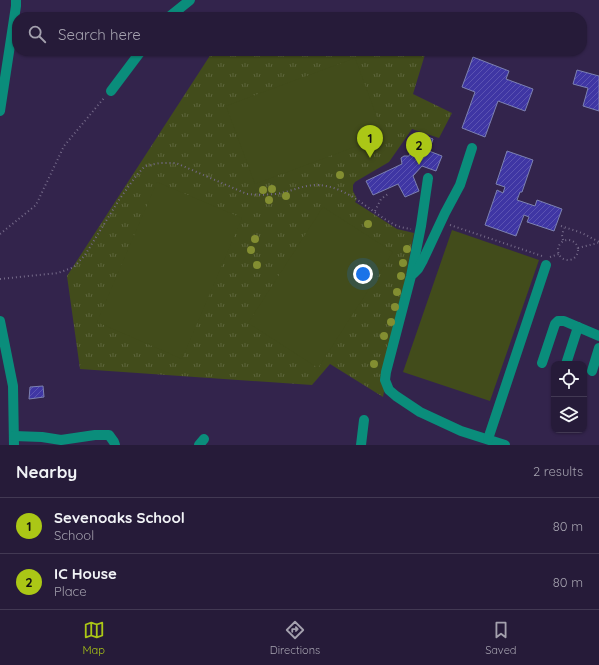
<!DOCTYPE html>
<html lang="en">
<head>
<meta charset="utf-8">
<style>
	:root { --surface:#261b39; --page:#322844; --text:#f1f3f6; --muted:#a4a1ae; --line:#423953; --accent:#abc716 }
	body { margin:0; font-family:Quicksand,sans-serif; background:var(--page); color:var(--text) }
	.controls { position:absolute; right:12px; bottom:12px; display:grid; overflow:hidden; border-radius:8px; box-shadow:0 1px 3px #0004 }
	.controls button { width:36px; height:36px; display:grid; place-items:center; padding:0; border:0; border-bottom:1px solid var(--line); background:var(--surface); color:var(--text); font:20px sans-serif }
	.you { position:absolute; left:363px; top:274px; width:14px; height:14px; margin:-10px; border:3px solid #fff; border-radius:50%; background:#1a73e8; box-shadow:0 0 0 6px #1a73e833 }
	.badge { display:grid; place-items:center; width:26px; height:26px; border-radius:50%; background:var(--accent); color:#111; font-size:13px; font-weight:700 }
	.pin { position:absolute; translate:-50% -33px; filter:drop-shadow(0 1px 2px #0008) }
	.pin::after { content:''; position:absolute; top:21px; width:14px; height:12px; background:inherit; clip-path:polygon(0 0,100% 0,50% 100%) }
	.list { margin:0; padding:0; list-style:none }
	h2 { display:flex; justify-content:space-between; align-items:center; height:52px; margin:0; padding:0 16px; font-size:17px }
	h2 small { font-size:13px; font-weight:400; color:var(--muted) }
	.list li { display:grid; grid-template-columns:26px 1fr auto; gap:12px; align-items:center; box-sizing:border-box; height:56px; padding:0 16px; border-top:1px solid var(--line) }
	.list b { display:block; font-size:15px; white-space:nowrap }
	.list p { margin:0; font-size:13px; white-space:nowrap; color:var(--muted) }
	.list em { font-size:13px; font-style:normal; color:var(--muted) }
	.icon { flex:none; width:22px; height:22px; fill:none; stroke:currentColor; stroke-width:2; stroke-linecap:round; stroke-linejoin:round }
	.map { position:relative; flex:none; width:599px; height:445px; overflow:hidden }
	.search { position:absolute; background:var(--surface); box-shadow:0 1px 3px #0004; left:12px; right:12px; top:12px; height:44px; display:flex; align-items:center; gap:10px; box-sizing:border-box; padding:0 14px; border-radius:16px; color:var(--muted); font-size:15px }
	.sheet { height:164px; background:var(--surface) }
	nav { display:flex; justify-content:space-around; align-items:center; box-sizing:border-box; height:56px; border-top:1px solid var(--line); background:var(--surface); font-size:11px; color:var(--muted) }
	nav a { display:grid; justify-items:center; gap:2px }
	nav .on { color:var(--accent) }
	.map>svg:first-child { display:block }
	.grass { fill:url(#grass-tufts) }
	.pitch { fill:#424c1b }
	.building { fill:url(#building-hatch); stroke:#7c81b1 }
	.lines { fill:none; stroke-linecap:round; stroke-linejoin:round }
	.path { stroke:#756a89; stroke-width:2; stroke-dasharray:1 3; stroke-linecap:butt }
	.minor { stroke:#0a8d7b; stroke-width:10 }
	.tree { fill:#838e31 }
</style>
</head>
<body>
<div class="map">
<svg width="599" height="445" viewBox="0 0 599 445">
	<defs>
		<pattern id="grass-tufts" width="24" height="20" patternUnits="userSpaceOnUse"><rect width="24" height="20" fill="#424c1b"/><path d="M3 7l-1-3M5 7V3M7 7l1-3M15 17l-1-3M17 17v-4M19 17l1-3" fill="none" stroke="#5e663d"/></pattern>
		<pattern id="building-hatch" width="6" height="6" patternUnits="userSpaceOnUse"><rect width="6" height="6" fill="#3f36a4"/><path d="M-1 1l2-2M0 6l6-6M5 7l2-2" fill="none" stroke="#5b53b2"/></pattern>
	</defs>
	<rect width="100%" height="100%" fill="#33244c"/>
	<path class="grass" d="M295 51H426L413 94 452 113 439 138 412 129 389 162 355 182 353 185V191L357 199 355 202 397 229 414 233 383 397 330 364 312 385 80 369 67 276 211 54Z"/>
	<g class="pitch">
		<path d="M355 58 384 136 255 184 226 106Z"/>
		<path d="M157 182 242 218 182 359 97 322Z"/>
		<path d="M323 207 393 252 318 368 248 323Z"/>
		<path d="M452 230 539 260 490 401 403 372Z"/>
	</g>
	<g class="building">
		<path d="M473 57 509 71 506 79 533 89 525 111 498 101 485 137 462 128 475 92 462 87Z"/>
		<path d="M577 70 599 76V111L583 106 588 88 573 84Z"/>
		<path d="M418 133 433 139 429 151 442 156 436 171 422 166 413 176 419 191 405 197 398 184 373 195 366 181 402 164 401 158 404 156H409Z"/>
		<path d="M507 151 533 160 522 192H520L517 200 535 206 537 200 562 209 554 231 527 222 529 217 524 215 516 236 485 225 497 190 503 193 505 187 496 184Z"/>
		<path d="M43 386 44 397 29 399 30 387Z"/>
	</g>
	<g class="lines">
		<g class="path">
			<path d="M375 211 381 199 388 194"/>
			<path d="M450 225 542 256"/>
			<path d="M561 226 582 233 599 242V241"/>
			<path d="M0 234 36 205 64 146 104 98"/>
			<circle cx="568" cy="250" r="10"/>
			<path d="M563 240 562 235 564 228"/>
			<path d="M578 248 598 243"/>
			<path d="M550 257 559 254"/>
			<path d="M0 279 58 273 74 267 85 255 119 200 136 176 145 166 160 163H176L247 194C256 195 266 195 275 194 293 192 306 182 326 186 352 191 371 212 393 224 399 227 405 228 411 229"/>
		</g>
		<g class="minor">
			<path d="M169 17 190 0"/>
			<path d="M111 91 141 51"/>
			<path d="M0 111 16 6V0"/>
			<path d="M428 178 421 226 411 276 386 372 385 380 389 390 396 396 420 412 461 431 505 445"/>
			<path d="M413 274 418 269 423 260 445 213 460 185 472 148"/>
			<path d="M0 321 13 386 14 445"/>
			<path d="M542 363 555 324 558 321H564L599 336"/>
			<path d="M566 364 578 327"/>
			<path d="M592 371 599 348"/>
			<path d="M14 436 42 437 61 440 95 435H109L114 442 115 445"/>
			<path d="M488 439 546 265"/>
			<path d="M199 445 204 439"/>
			<path d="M361 445 364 420"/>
		</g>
	</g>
	<g class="tree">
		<circle cx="340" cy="175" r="4"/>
		<circle cx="272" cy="189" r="4"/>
		<circle cx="263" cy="190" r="4"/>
		<circle cx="286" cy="196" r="4"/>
		<circle cx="269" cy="200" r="4"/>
		<circle cx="368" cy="224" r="4"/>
		<circle cx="255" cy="239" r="4"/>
		<circle cx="407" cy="249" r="4"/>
		<circle cx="251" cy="250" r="4"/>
		<circle cx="403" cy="263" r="4"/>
		<circle cx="257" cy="265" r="4"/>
		<circle cx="401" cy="276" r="4"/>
		<circle cx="397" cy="292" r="4"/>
		<circle cx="395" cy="307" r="4"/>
		<circle cx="391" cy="322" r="4"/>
		<circle cx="384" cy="336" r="4"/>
		<circle cx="374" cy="364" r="4"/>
	</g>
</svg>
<div class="controls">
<button><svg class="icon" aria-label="locate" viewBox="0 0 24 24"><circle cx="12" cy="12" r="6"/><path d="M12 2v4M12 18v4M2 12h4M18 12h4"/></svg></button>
<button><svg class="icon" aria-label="layers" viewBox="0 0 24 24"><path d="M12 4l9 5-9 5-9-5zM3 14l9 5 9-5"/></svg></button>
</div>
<div class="you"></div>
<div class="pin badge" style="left:370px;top:158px">1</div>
<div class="pin badge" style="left:419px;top:165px">2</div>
<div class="search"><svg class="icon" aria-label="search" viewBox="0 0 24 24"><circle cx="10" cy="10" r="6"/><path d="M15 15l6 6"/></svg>Search here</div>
</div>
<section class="sheet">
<h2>Nearby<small>2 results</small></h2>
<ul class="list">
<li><span class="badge">1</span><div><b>Sevenoaks School</b><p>School</p></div><em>80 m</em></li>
<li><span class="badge">2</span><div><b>IC House</b><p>Place</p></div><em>80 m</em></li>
</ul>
</section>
<nav>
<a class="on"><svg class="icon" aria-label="map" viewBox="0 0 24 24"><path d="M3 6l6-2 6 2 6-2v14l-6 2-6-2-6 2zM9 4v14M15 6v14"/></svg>Map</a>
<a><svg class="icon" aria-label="directions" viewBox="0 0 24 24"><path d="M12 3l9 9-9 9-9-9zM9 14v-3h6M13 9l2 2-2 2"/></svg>Directions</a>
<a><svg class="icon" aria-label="saved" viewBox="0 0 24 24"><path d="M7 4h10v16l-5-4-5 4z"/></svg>Saved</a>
</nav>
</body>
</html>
